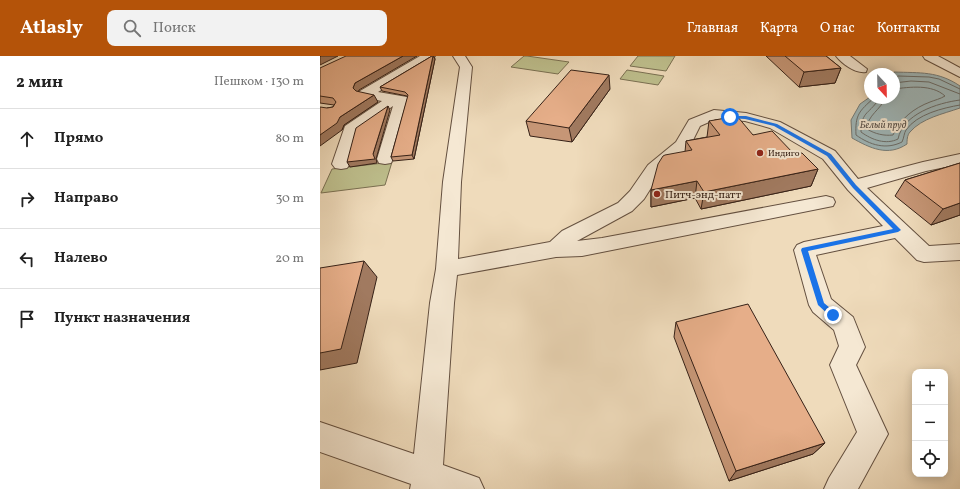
<!DOCTYPE html>
<html lang="ru">
<head>
<meta charset="utf-8">
<style>
	:root { --surface:#fff; --page:#f2f2f2; --text:#222; --muted:#767676; --line:#e0e0e0; --accent:#b45309 }
	body { margin:0; font-family:Vollkorn,serif; background:var(--page); color:var(--text) }
	.controls { position:absolute; right:12px; bottom:12px; display:grid; overflow:hidden; border-radius:8px; box-shadow:0 2px 10px #0003 }
	.controls button { width:36px; height:36px; display:grid; place-items:center; padding:0; border:0; border-bottom:1px solid var(--line); background:var(--surface); color:var(--text); font:20px sans-serif }
	.compass { position:absolute; left:544px; top:12px; width:36px; height:36px; border-radius:50%; background:var(--surface); box-shadow:0 2px 10px #0003; rotate:158deg }
	.stop { position:absolute; width:12px; height:12px; margin:-9px; border:3px solid #1a73e8; border-radius:50%; background:#fff }
	.stop.end { background:#1a73e8; border-color:#fff; box-shadow:0 1px 4px #0008 }
	.list { margin:0; padding:0; list-style:none }
	h2 { display:flex; justify-content:space-between; align-items:center; height:52px; margin:0; padding:0 16px; font-size:17px }
	h2 small { font-size:13px; font-weight:400; color:var(--muted) }
	.list li { display:grid; grid-template-columns:26px 1fr auto; gap:12px; align-items:center; box-sizing:border-box; height:60px; padding:0 16px; border-top:1px solid var(--line) }
	.list b { display:block; font-size:15px; white-space:nowrap }
	.list em { font-size:13px; font-style:normal; color:var(--muted) }
	.icon { flex:none; width:22px; height:22px; fill:none; stroke:currentColor; stroke-width:2; stroke-linecap:round; stroke-linejoin:round }
	.map { position:relative; flex:none; width:640px; height:433px; overflow:hidden }
	header { display:flex; align-items:center; gap:24px; box-sizing:border-box; height:56px; padding:0 20px; background:var(--accent); color:#fff }
	header strong { font-size:19px }
	nav { display:flex; gap:22px; margin-inline-start:auto; font-size:14px }
	.search { width:280px; height:36px; background:var(--page); display:flex; align-items:center; gap:10px; box-sizing:border-box; padding:0 14px; border-radius:8px; color:var(--muted); font-size:15px }
	main { display:flex }
	aside { flex:1; background:var(--surface) }
	.map>svg:first-child { display:block }
	.green { fill:#bebf8d; stroke:#7a7052 }
	.water { fill:#9fb8bb; stroke:#757c79 }
	.lines { fill:none; stroke-linecap:round; stroke-linejoin:round }
	.shore { stroke:#6a6c69; stroke-width:1 }
	.minor-casing { stroke:#645040; stroke-width:2 }
	.minor { fill:#f5e8d3; fill-rule:evenodd }
	.wall { fill:#c69676; stroke:#362117 }
	.shaded-wall { fill:#a17a60; stroke:#362117 }
	.building { fill:#e6ae89; stroke:#362117 }
	.route { fill:#1a73e8 }
	.poi-dot { fill:#8f2418; stroke:#f5e8d3; stroke-width:1.5 }
	.labels { text-anchor:middle; stroke-width:4; stroke-linejoin:round; paint-order:stroke }
	.far-poi-label { font-size:9px; fill:#362117; stroke:#f5e8d3; text-anchor:start }
	.far-water-label { font-size:10px; font-style:italic; fill:#564e48; stroke:#f5e8d3 }
	.poi-label { font-size:11px; fill:#362117; stroke:#f5e8d3; text-anchor:start }
</style>
</head>
<body>
<header>
<strong>Atlasly</strong>
<div class="search"><svg class="icon" aria-label="search" viewBox="0 0 24 24"><circle cx="10" cy="10" r="6"/><path d="M15 15l6 6"/></svg>Поиск</div>
<nav><a>Главная</a><a>Карта</a><a>О нас</a><a>Контакты</a></nav>
</header>
<main>
<aside>
<h2>2 мин<small>Пешком · 130 m</small></h2>
<ul class="list">
<li><svg class="icon" aria-label="ahead" viewBox="0 0 24 24"><path d="M12 20V5M6 11l6-6 6 6"/></svg><div><b>Прямо</b></div><em>80 m</em></li>
<li><svg class="icon" aria-label="right" viewBox="0 0 24 24"><path d="M7 20v-9h11M14 6l5 5-5 5"/></svg><div><b>Направо</b></div><em>30 m</em></li>
<li><svg class="icon" aria-label="left" viewBox="0 0 24 24"><path d="M17 20v-9H6M10 6l-5 5 5 5"/></svg><div><b>Налево</b></div><em>20 m</em></li>
<li><svg class="icon" aria-label="arrive" viewBox="0 0 24 24"><path d="M6 21V4h12l-3 4 3 4H6"/></svg><div><b>Пункт назначения</b></div></li>
</ul>
</aside>
<div class="map">
<svg width="640" height="433" viewBox="0 0 640 433">
	<rect width="100%" height="100%" fill="#efdbbb"/>
	<filter id="stains"><feTurbulence type="fractalNoise" baseFrequency=".005" numOctaves="4"/><feColorMatrix values="0 0 0 0 .2 0 0 0 0 .09 0 0 0 0 .02 0 0 0 .5 -.17"/></filter>
	<radialGradient id="worn" r=".72"><stop offset=".6" stop-color="#630" stop-opacity="0"/><stop offset="1" stop-color="#630" stop-opacity=".3"/></radialGradient>
	<g class="green">
		<path d="M204 0H207L249 6 238 18 191 11Z"/>
		<path d="M318 0H355L346 15 310 10Z"/>
		<path d="M307 14 344 20 338 29 300 23Z"/>
		<path d="M72 106 65 129 1 137 12 113Z"/>
	</g>
	<path class="water" d="M574 16C600 17 618 15 640 30V52C623 58 602 62 590 76 587 79 587 85 587 88 568 101 550 92 532 82L531 64 540 48 550 41 574 42Z"/>
	<g class="lines">
		<g class="shore">
			<path d="M574 22 578 20 609 21 619 23 640 33"/>
			<path d="M574 27 591 25 609 26 640 38"/>
			<path d="M554 42C539 55 535 59 536 79 550 89 566 94 582 86 584 82 584 77 586 74 597 58 623 52 640 49"/>
			<path d="M559 42C551 58 541 54 541 76 552 84 566 89 578 83 583 58 617 47 640 44"/>
			<path d="M565 42C561 54 547 59 547 73 555 78 564 80 573 79 580 63 594 52 610 46 615 44 620 43 625 40 612 28 590 31 574 33"/>
		</g>
		<g class="minor-casing">
			<g id="minor">
				<path d="M100 0H115L113 3 58 36 87 41 89 44 73 103 71 107 65 108 59 107 57 103 73 50 37 75 30 108 27 112 21 113 15 112 12 108 25 70 62 45 40 41 38 38 40 35Z"/>
				<path d="M133 0H145L152 11 141 126 138 203 230 186 242 175 298 147 310 135 328 109 356 86 369 64 394 54 426 57 460 66 515 95 538 123 603 106 640 98V108L606 115 547 132 609 190 640 188V204L604 206 597 204 575 182 496 199 511 243 533 261 545 291 536 309 568 378 538 433H504L509 422 537 376 510 309 519 290 514 274 493 256 489 249 474 194 477 189 484 186 563 170 528 134 503 103 450 72 425 65 396 63 380 70 369 92 341 116 324 143 312 155 257 185 282 182 506 140 513 142 515 146 513 150 282 196 262 200 236 201 137 219 134 247 123 409 159 422 164 433H90L91 428 0 396V366L94 398 110 247 116 213 123 126 140 11Z"/>
				<path d="M516 0H530L547 13 546 16C536 18 522 8 516 0Z"/>
				<path d="M603 0H618L640 12V21L605 3Z"/>
			</g>
		</g>
		<use href="#minor" class="minor"/>
	</g>
	<g class="wall">
		<path d="M112 0H114L115 3 94 103 73 105 71 101 88 41 87 40 62 35 60 31Z"/>
		<path d="M446 0H506L521 12 515 27 479 31Z"/>
		<path d="M0 12 39 34 38 36 58 46 24 69 22 74 7 52 13 51 14 49 0 47Z"/>
		<path d="M290 33 252 86 210 80 206 65Z"/>
		<path d="M389 65 433 79 474 98 498 113 491 130 381 153 375 142 331 151V134L365 96 366 85 387 81Z"/>
		<path d="M640 107V159L611 169 575 140 585 124Z"/>
		<path d="M356 266 505 387 493 398 409 425 354 281Z"/>
	</g>
	<g class="shaded-wall">
		<path d="M1 0H18L0 9V1Z"/>
		<path d="M83 0H97L39 34 37 39 33 32 35 27Z"/>
		<path d="M113 0 115 3 94 103 92 99Z"/>
		<path d="M521 12 515 27 479 31 484 16Z"/>
		<path d="M289 19 290 33 252 86 249 72Z"/>
		<path d="M54 39 58 46 24 69 22 74 0 90V79L20 61Z"/>
		<path d="M68 50 70 54 56 103 57 107 30 111 27 106 53 98Z"/>
		<path d="M498 113 491 130 381 153 384 136Z"/>
		<path d="M377 125 375 142 331 151V134Z"/>
		<path d="M640 147V159L611 169 623 153Z"/>
		<path d="M44 205 57 221 37 307 0 314V297Z"/>
		<path d="M505 387 493 398 409 425 416 415Z"/>
	</g>
	<g class="building">
		<path d="M26 0H83L35 27 33 32 36 35 54 39 20 61 17 67 0 79V51L7 52 13 51 16 46 13 42 0 40V12Z"/>
		<path d="M112 0H113L92 99 71 101 88 39 85 36 60 31Z"/>
		<path d="M465 0H506L521 12 484 16Z"/>
		<path d="M251 14 289 19 249 72 206 65Z"/>
		<path d="M68 50 53 98 55 103 27 106 36 72Z"/>
		<path d="M417 60 433 79 452 75 474 98 482 97 498 113 384 136 377 125 331 134 338 108 343 100 345 99 372 94 366 85 400 79 389 65Z"/>
		<path d="M640 107V147L623 153 585 124Z"/>
		<path d="M44 205 21 293 0 297V212Z"/>
		<path d="M428 248 505 387 416 415 356 266Z"/>
	</g>
	<path class="route" d="M410 60H426L457 68 511 98 536 129 581 174 578 176 488 195 504 247 516 257V261H511L498 249 481 194 482 192 573 173 533 132 507 100 454 70 425 63 408 62Z"/>
	<g class="poi-dot">
		<circle cx="440" cy="97" r="4"/>
		<circle cx="337" cy="138" r="4"/>
	</g>
	<g class="labels">
		<g class="far-poi-label">
			<text x="448" y="100">Индиго</text>
		</g>
		<g class="far-water-label">
			<text x="563" y="72">Белый пруд</text>
		</g>
		<g class="poi-label">
			<text x="345" y="142">Питч-энд-патт</text>
		</g>
	</g>
	<rect width="100%" height="100%" filter="url(#stains)"/>
	<rect width="100%" height="100%" fill="url(#worn)"/>
</svg>
<div class="controls">
<button>+</button>
<button>−</button>
<button><svg class="icon" aria-label="locate" viewBox="0 0 24 24"><circle cx="12" cy="12" r="6"/><path d="M12 2v4M12 18v4M2 12h4M18 12h4"/></svg></button>
</div>
<svg class="compass" viewBox="-18 -18 36 36"><path d="M0-13l5 13h-10z" fill="#e53935"/><path d="M0 13l5-13h-10z" fill="#767676"/></svg>
<div class="stop" style="left:410px;top:61px"></div>
<div class="stop end" style="left:513px;top:259px"></div>
</div>
</main>
</body>
</html>
